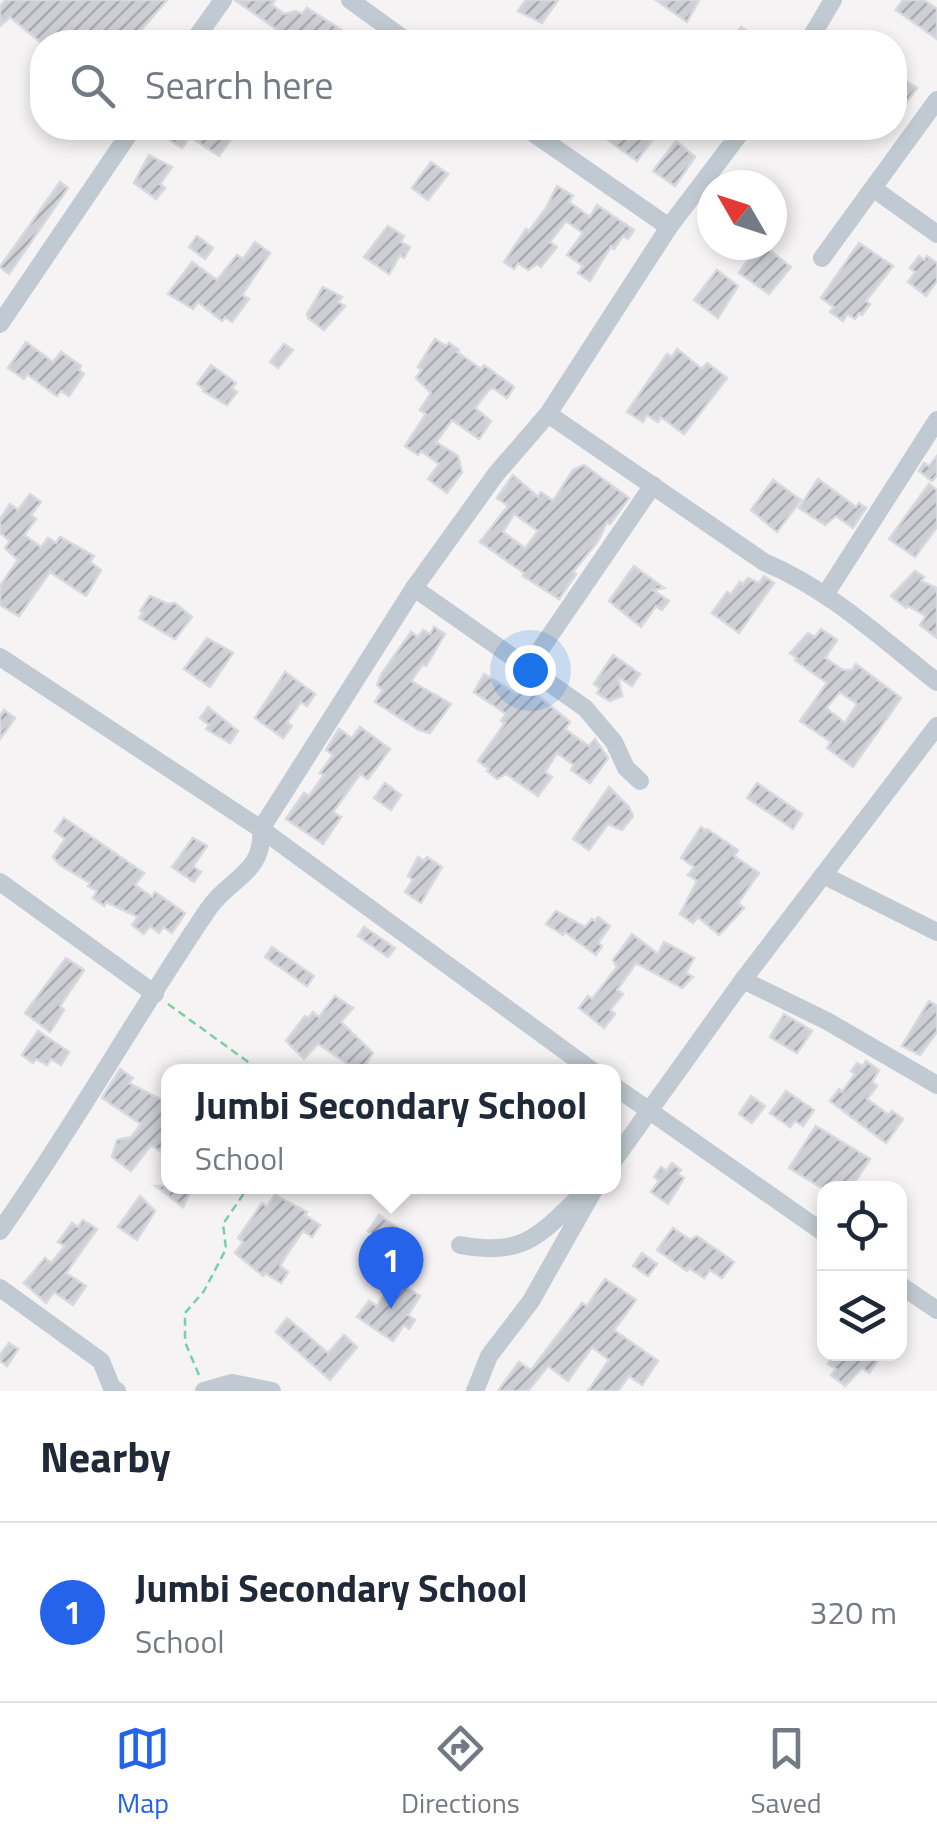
<!DOCTYPE html>
<html lang="en">
<head>
<meta charset="utf-8">
<style>
	:root { --surface:#fff; --page:#f6f6f7; --text:#1f2937; --muted:#747a83; --line:#e0e1e3; --accent:#2563eb }
	body { margin:0; font-family:"Titillium Web",sans-serif; background:var(--page); color:var(--text) }
	.controls { position:absolute; right:30px; bottom:30px; display:grid; overflow:hidden; border-radius:20px; box-shadow:0 5px 15px #0003 }
	.controls button { width:90px; height:90px; display:grid; place-items:center; padding:0; border:0; border-bottom:2px solid var(--line); background:var(--surface); color:var(--text); font:50px sans-serif }
	.compass { position:absolute; left:697px; top:170px; width:90px; height:90px; border-radius:50%; background:var(--surface); box-shadow:0 5px 15px #0003; rotate:309deg }
	.you { position:absolute; left:530px; top:670px; width:35px; height:35px; margin:-25px; border:8px solid #fff; border-radius:50%; background:#1a73e8; box-shadow:0 0 0 15px #1a73e833 }
	.badge { display:grid; place-items:center; width:65px; height:65px; border-radius:50%; background:var(--accent); color:#fff; font-size:32px; font-weight:700 }
	.pin { position:absolute; translate:-50% -82px; filter:drop-shadow(0 2px 5px #0008) }
	.pin::after { content:''; position:absolute; top:52px; width:35px; height:30px; background:inherit; clip-path:polygon(0 0,100% 0,50% 100%) }
	.popup { position:absolute; left:161px; top:1064px; width:460px; height:130px; box-sizing:border-box; display:grid; place-content:center; border-radius:20px; background:var(--surface); filter:drop-shadow(0 2px 8px #0005); font-size:32px; white-space:nowrap; color:var(--muted) }
	.popup b { font-size:38px; color:var(--text) }
	.popup::after { content:''; position:absolute; left:50%; top:100%; margin-left:-20px; border:20px solid transparent; border-top-color:var(--surface) }
	.list { margin:0; padding:0; list-style:none }
	h2 { display:flex; justify-content:space-between; align-items:center; height:130px; margin:0; padding:0 40px; font-size:42px }
	h2 small { font-size:32px; font-weight:400; color:var(--muted) }
	.list li { display:grid; grid-template-columns:65px 1fr auto; gap:30px; align-items:center; box-sizing:border-box; height:180px; padding:0 40px; border-top:2px solid var(--line) }
	.list b { display:block; font-size:38px; white-space:nowrap }
	.list p { margin:0; font-size:32px; white-space:nowrap; color:var(--muted) }
	.list em { font-size:32px; font-style:normal; color:var(--muted) }
	.icon { flex:none; width:55px; height:55px; fill:none; stroke:currentColor; stroke-width:2; stroke-linecap:round; stroke-linejoin:round }
	.map { position:relative; flex:none; width:937px; height:1391px; overflow:hidden }
	.search { position:absolute; background:var(--surface); box-shadow:0 5px 15px #0003; left:30px; right:30px; top:30px; height:110px; display:flex; align-items:center; gap:25px; box-sizing:border-box; padding:0 35px; border-radius:40px; color:var(--muted); font-size:38px }
	.sheet { height:310px; background:var(--surface) }
	nav { display:flex; justify-content:space-around; align-items:center; box-sizing:border-box; height:140px; border-top:2px solid var(--line); background:var(--surface); font-size:28px; color:var(--muted) }
	nav a { display:grid; justify-items:center; gap:5px }
	nav .on { color:var(--accent) }
	.map>svg:first-child { display:block }
	.building { fill:url(#building-hatch); stroke:#d7d9de; stroke-width:2.5; fill-rule:evenodd }
	.lines { fill:none; stroke-linecap:round; stroke-linejoin:round }
	.path { stroke:#7ad0a6; stroke-width:2.5; stroke-dasharray:8 5; stroke-linecap:butt }
	.minor { stroke:#c1cad2; stroke-width:18 }
</style>
</head>
<body>
<div class="map">
<svg width="937" height="1391" viewBox="0 0 937 1391">
	<defs>
		<pattern id="building-hatch" width="6" height="6" patternUnits="userSpaceOnUse" patternTransform="scale(2.5)"><rect width="6" height="6" fill="#cdcfd5"/><path d="M-1 1l2-2M0 6l6-6M5 7l2-2" fill="none" stroke="#a8abb0"/></pattern>
	</defs>
	<rect width="100%" height="100%" fill="#f5f3f3"/>
	<g class="building">
		<path d="M6 0H167L131 42H40L10 17 0 26V6Z"/>
		<path d="M235 0H275L272 5 284 14 296 11 302 14 307 8 348 34 341 42H286L289 38Z"/>
		<path d="M526 0H558L542 23 518 11Z"/>
		<path d="M656 0H699L687 22Z"/>
		<path d="M903 0H924L937 9V39L896 10Z"/>
		<path d="M741 27 764 42H730Z"/>
		<path d="M894 73 917 88 900 111 894 107Z"/>
		<path d="M151 128H239L219 156 190 137 182 148Z"/>
		<path d="M591 128H652L658 132 637 161Z"/>
		<path d="M676 141 695 157 675 186 653 171Z"/>
		<path d="M149 155 172 167 160 184 165 188 156 199 134 183Z"/>
		<path d="M431 162 448 174 428 200 412 188Z"/>
		<path d="M60 182 68 188 9 274 0 267Z"/>
		<path d="M557 186 573 196 569 202 590 217 597 205 634 230 628 239 623 236 614 249 611 246 590 281 578 273 583 266 567 255 583 233 566 221 550 242 557 247 541 267 537 264 528 270 518 263 514 269 504 262 526 229 529 231 546 208Z"/>
		<path d="M388 226 404 236 401 242 410 247 404 258 400 255 389 274 364 257Z"/>
		<path d="M197 236 213 248 205 259 189 247Z"/>
		<path d="M255 242 270 253 242 295 249 299 232 322 225 317 222 321 198 302 193 309 168 294 192 262 217 280 237 255 243 259Z"/>
		<path d="M859 243 893 266 866 301 870 304 862 315 859 313 855 319 847 314 843 321 830 312 834 307 821 298Z"/>
		<path d="M758 245H763L791 267 769 294 739 273Z"/>
		<path d="M919 256 924 260 927 256 937 263V281L926 296 908 282 915 272 910 268Z"/>
		<path d="M717 270 738 286 718 318 694 300Z"/>
		<path d="M323 287 342 297 338 302 345 306 324 330 308 318 307 314Z"/>
		<path d="M435 339 446 346 449 343 459 350 457 352 481 369 484 365 514 387 507 398 493 388 489 390 475 408 491 421 479 439 452 420 436 442 458 456 462 472 447 493 428 479 439 464 421 451 418 455 405 446 426 414 420 410 431 393 416 378 422 370 418 367Z"/>
		<path d="M26 342 53 362 61 352 81 366 79 370 84 374 69 396 61 391 57 396 27 374 24 379 8 368Z"/>
		<path d="M284 344 293 350 278 368 270 362Z"/>
		<path d="M677 349 702 369 707 363 727 378 684 434 661 417 658 422 647 415 643 422 627 412 667 354 672 357Z"/>
		<path d="M211 365 236 383 232 388 237 392 227 405 203 391 204 389 197 384Z"/>
		<path d="M937 456V475L932 481 919 471 924 463 929 466Z"/>
		<path d="M584 465 629 498 610 524 607 522 598 541 573 572 576 574 559 599 523 576 524 573 480 542 508 506 497 498 513 475 538 497 541 492 553 501 573 470ZM514 514 538 531 525 548 503 532Z"/>
		<path d="M818 479 856 507 859 503 866 508 853 528 836 516 825 525 799 508Z"/>
		<path d="M773 480 801 500 777 532 751 510Z"/>
		<path d="M929 484 937 490V527L915 557 889 539Z"/>
		<path d="M30 494 41 502 31 515 36 519 24 535 41 547 48 538 56 543 60 537 94 556 90 562 101 570 86 596 50 572 19 616 0 605V586L18 560 5 548 10 541 0 533V519L10 504 18 510Z"/>
		<path d="M634 566 664 588 653 590 669 601 662 610 656 606 641 627 609 601Z"/>
		<path d="M915 571 924 577 921 581 937 588V638L920 625 926 616 908 606 906 608 891 596Z"/>
		<path d="M764 576 774 583 739 633 712 613 727 592 731 594 740 582 743 584 748 578 759 583Z"/>
		<path d="M150 596 168 604 175 603 192 617 175 639 139 618 143 613 140 611Z"/>
		<path d="M434 627 445 634 426 666 423 664 411 681 451 704 430 733 419 730 375 702 383 690 377 685 382 673 411 632 418 637 423 630 430 634Z"/>
		<path d="M821 629 837 640 825 658 843 670H852L856 664 901 698 853 767 827 748 831 742 800 721 827 683 795 660 797 658 790 653 808 633 815 637ZM840 692 857 704 845 723 826 708Z"/>
		<path d="M207 638 233 653 210 687 184 669Z"/>
		<path d="M613 655 640 674 632 686 618 677 622 696 610 701 597 693 600 688 594 684Z"/>
		<path d="M285 672 315 694 307 706 301 702 287 722 292 726 283 738 255 718Z"/>
		<path d="M484 674 517 694 524 684 570 722 565 729 573 735 589 746 595 739 608 758 590 783 571 770 574 765 557 753 545 772 552 777 538 796 506 774 497 779 487 771 489 769 478 761 505 723 501 721 506 714 474 692Z"/>
		<path d="M208 707 238 731 230 743 206 729 209 725 200 718Z"/>
		<path d="M4 710 15 718 0 739V716Z"/>
		<path d="M360 727 390 749 368 779 360 774 333 812 341 817 323 844 286 819 304 793 309 796 324 775 320 773 333 755 326 750 339 729 352 738Z"/>
		<path d="M385 783 401 795 391 810 374 798Z"/>
		<path d="M757 783 802 814 793 829 747 798Z"/>
		<path d="M609 787 629 807 633 816 622 830 608 824 589 850 573 839Z"/>
		<path d="M64 818 144 873 135 885 152 897 155 892 185 913 172 933 163 927 159 933 150 926 144 934 132 925 138 917 106 902 104 906 93 898 97 891 88 886 90 883 60 865 53 857 65 839 55 831Z"/>
		<path d="M701 827 706 831 707 829 738 850 734 856 759 873 738 903 744 908 719 935 698 917 693 923 680 914 697 881 688 875 694 867 681 858Z"/>
		<path d="M193 838 207 846 193 866 201 872 194 882 172 867Z"/>
		<path d="M418 857 424 861 427 857 442 867 421 903 405 892 413 880 408 876Z"/>
		<path d="M556 911 585 927 592 919 595 921 598 917 610 926 598 943 602 946 596 955 565 932 563 935 546 924Z"/>
		<path d="M364 927 395 948 388 957 358 936Z"/>
		<path d="M632 934 658 954 664 942 694 958 686 973 693 977 682 988 636 963 617 990 623 994 610 1010 615 1014 604 1028 579 1008 588 996 592 999 617 967 613 960Z"/>
		<path d="M272 947 314 976 307 986 265 957Z"/>
		<path d="M66 958 84 970 60 1006 64 1010 50 1032 25 1013Z"/>
		<path d="M335 996 353 1008 341 1022 373 1053 360 1072 318 1044 304 1059 286 1041 305 1016 308 1018 313 1012 319 1017Z"/>
		<path d="M929 1001 937 1006V1032L920 1055 902 1046Z"/>
		<path d="M784 1014 812 1031 797 1053 770 1037Z"/>
		<path d="M38 1031 69 1052 61 1065 51 1059 47 1065 36 1059 33 1063 22 1055Z"/>
		<path d="M866 1061 879 1070 872 1082 877 1086 867 1099 889 1115 892 1111 903 1119 886 1143 830 1101 839 1089 842 1092 855 1074 851 1071 857 1063 863 1066Z"/>
		<path d="M120 1069 133 1078 129 1083 168 1103V1157L151 1145 131 1171 112 1157 117 1140 131 1137 141 1124 102 1098Z"/>
		<path d="M786 1091 814 1110 803 1126 795 1121 790 1127 770 1113Z"/>
		<path d="M751 1096 765 1106 752 1123 739 1114Z"/>
		<path d="M816 1126 870 1159 851 1188H822L789 1168Z"/>
		<path d="M672 1163 681 1170 678 1174 684 1178 668 1204 651 1192 659 1181 654 1177 661 1167 666 1171Z"/>
		<path d="M156 1186H193L183 1207Z"/>
		<path d="M275 1195 307 1212 305 1215 320 1225 312 1237 303 1231 289 1251 280 1266 288 1272 281 1283 265 1273 263 1276 235 1253 243 1242 238 1238 262 1203 267 1206Z"/>
		<path d="M140 1196 155 1211 137 1240 118 1227Z"/>
		<path d="M379 1215 405 1233 393 1250 368 1231Z"/>
		<path d="M83 1220 97 1229 66 1273 86 1286 73 1305 54 1292 46 1303 24 1283 45 1258 51 1263 65 1246 58 1242 72 1223 78 1227Z"/>
		<path d="M673 1228 690 1240 697 1236 734 1262 722 1278 710 1270 704 1278 689 1268 687 1271 657 1250Z"/>
		<path d="M642 1253 657 1264 648 1276 633 1266Z"/>
		<path d="M394 1279 420 1296 408 1315 415 1320 409 1329 404 1325 393 1341 357 1317 369 1301 377 1306Z"/>
		<path d="M605 1279 636 1300 614 1330 658 1361 642 1385 629 1376 618 1391H588L609 1360 592 1347 568 1381 548 1366 528 1391H498L519 1362 531 1370 582 1303 587 1306Z"/>
		<path d="M287 1318 328 1353 344 1335 357 1347 330 1380 276 1332Z"/>
		<path d="M9 1343 18 1349 7 1366 0 1361V1355Z"/>
		<path d="M835 1354H869L878 1360 869 1373 862 1368 845 1386 831 1375 836 1369 828 1364Z"/>
	</g>
	<g class="lines">
		<g class="path">
			<path d="M168 1004 262 1072"/>
			<path d="M199 1375 185 1342V1313L204 1291 226 1249 223 1224 249 1186"/>
		</g>
		<g class="minor">
			<path d="M350 0 408 42"/>
			<path d="M193 42 223 0"/>
			<path d="M808 42 833 0"/>
			<path d="M526 128 669 227"/>
			<path d="M874 189 937 234"/>
			<path d="M822 258 937 100"/>
			<path d="M0 324 133 128"/>
			<path d="M548 414 764 562C829 589 882 639 937 682"/>
			<path d="M414 588 585 708 614 742 626 768 640 781"/>
			<path d="M825 595 937 420"/>
			<path d="M0 657 261 829 594 1072"/>
			<path d="M527 669 653 485"/>
			<path d="M823 875 937 932"/>
			<path d="M0 882 155 994"/>
			<path d="M743 980 827 1021 937 1085"/>
			<path d="M614 1086 824 1233"/>
			<path d="M614 1160 743 980 937 726"/>
			<path d="M0 1231C74 1126 137 1014 209 908 230 878 265 872 261 829L414 588 496 474 548 414 669 227 744 128"/>
			<path d="M460 1245C528 1258 541 1232 588 1189"/>
			<path d="M900 1285 937 1310"/>
			<path d="M0 1288 101 1361 112 1388 117 1391"/>
			<path d="M204 1391 232 1383 272 1391"/>
			<path d="M475 1391 489 1356 531 1301 596 1186"/>
		</g>
	</g>
</svg>
<div class="controls">
<button><svg class="icon" aria-label="locate" viewBox="0 0 24 24"><circle cx="12" cy="12" r="6"/><path d="M12 2v4M12 18v4M2 12h4M18 12h4"/></svg></button>
<button><svg class="icon" aria-label="layers" viewBox="0 0 24 24"><path d="M12 4l9 5-9 5-9-5zM3 14l9 5 9-5"/></svg></button>
</div>
<svg class="compass" viewBox="-18 -18 36 36"><path d="M0-13l5 13h-10z" fill="#e53935"/><path d="M0 13l5-13h-10z" fill="#747a83"/></svg>
<div class="you"></div>
<div class="pin badge" style="left:391px;top:1309px">1</div>
<div class="popup"><b>Jumbi Secondary School</b>School</div>
<div class="search"><svg class="icon" aria-label="search" viewBox="0 0 24 24"><circle cx="10" cy="10" r="6"/><path d="M15 15l6 6"/></svg>Search here</div>
</div>
<section class="sheet">
<h2>Nearby<small></small></h2>
<ul class="list">
<li><span class="badge">1</span><div><b>Jumbi Secondary School</b><p>School</p></div><em>320 m</em></li>
</ul>
</section>
<nav>
<a class="on"><svg class="icon" aria-label="map" viewBox="0 0 24 24"><path d="M3 6l6-2 6 2 6-2v14l-6 2-6-2-6 2zM9 4v14M15 6v14"/></svg>Map</a>
<a><svg class="icon" aria-label="directions" viewBox="0 0 24 24"><path d="M12 3l9 9-9 9-9-9zM9 14v-3h6M13 9l2 2-2 2"/></svg>Directions</a>
<a><svg class="icon" aria-label="saved" viewBox="0 0 24 24"><path d="M7 4h10v16l-5-4-5 4z"/></svg>Saved</a>
</nav>
</body>
</html>
